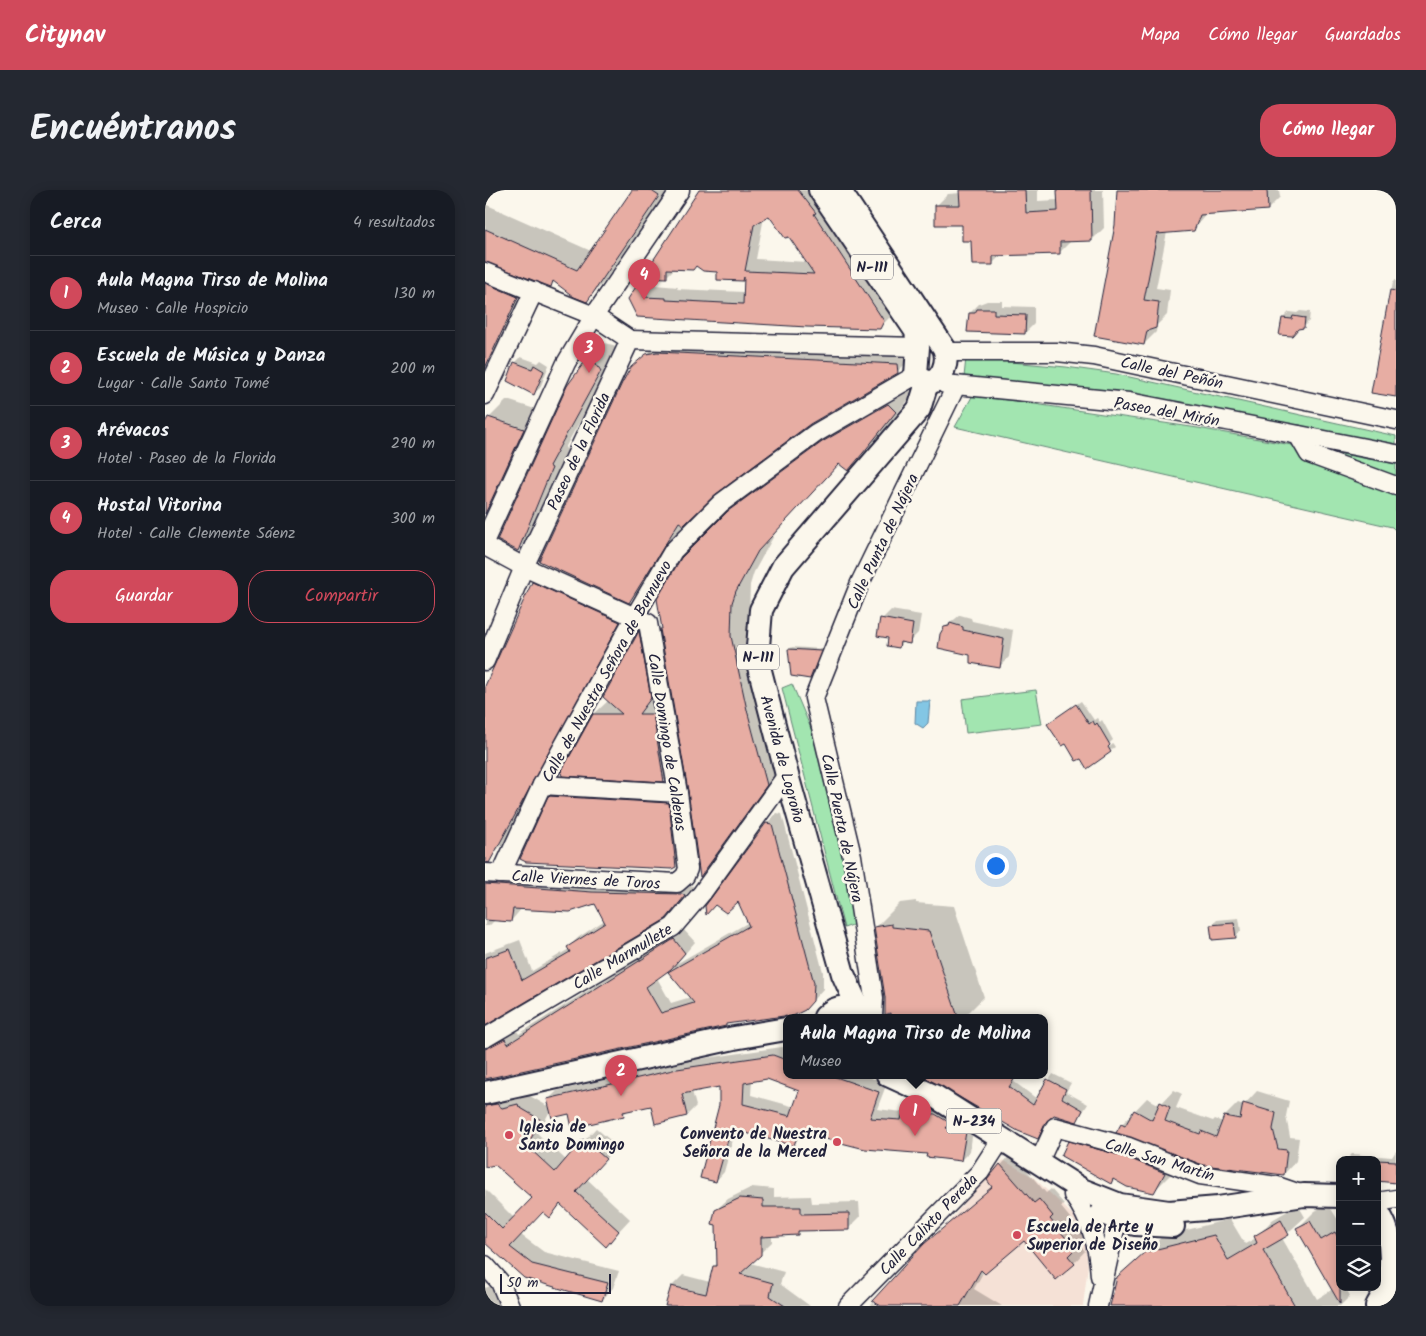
<!DOCTYPE html>
<html lang="es">
<head>
<meta charset="utf-8">
<style>
	:root { --surface:#171b24; --page:#242831; --text:#f1f3f6; --muted:#9ea1a6; --line:#363941; --accent:#d1495b }
	body { margin:0; font-family:Kalam,sans-serif; background:var(--page); color:var(--text) }
	.controls { position:absolute; right:15px; bottom:15px; display:grid; overflow:hidden; border-radius:10px; box-shadow:0 2px 12px #0003 }
	.controls button { width:45px; height:45px; display:grid; place-items:center; padding:0; border:0; border-bottom:1px solid var(--line); background:var(--surface); color:var(--text); font:25px sans-serif }
	.scale { position:absolute; left:15px; bottom:12px; width:111px; box-sizing:border-box; padding-left:5px; border:2px solid #22223b; border-top:0; font-size:14px; line-height:18px; white-space:nowrap; color:#22223b; -webkit-text-stroke:4px #fbf7ec; paint-order:stroke }
	.you { position:absolute; left:510px; top:675px; width:18px; height:18px; margin:-12px; border:4px solid #fff; border-radius:50%; background:#1a73e8; box-shadow:0 0 0 8px #1a73e833 }
	.badge { display:grid; place-items:center; width:32px; height:32px; border-radius:50%; background:var(--accent); color:#fff; font-size:16px; font-weight:700 }
	.pin { position:absolute; translate:-50% -41px; filter:drop-shadow(0 1px 2px #0008) }
	.pin::after { content:''; position:absolute; top:26px; width:18px; height:15px; background:inherit; clip-path:polygon(0 0,100% 0,50% 100%) }
	.popup { position:absolute; left:298px; top:824px; width:265px; height:65px; box-sizing:border-box; display:grid; place-content:center; border-radius:10px; background:var(--surface); filter:drop-shadow(0 1px 4px #0005); font-size:16px; white-space:nowrap; color:var(--muted) }
	.popup b { font-size:19px; color:var(--text) }
	.popup::after { content:''; position:absolute; left:50%; top:100%; margin-left:-10px; border:10px solid transparent; border-top-color:var(--surface) }
	.list { margin:0; padding:0; list-style:none }
	h2 { display:flex; justify-content:space-between; align-items:center; height:65px; margin:0; padding:0 20px; font-size:21px }
	h2 small { font-size:16px; font-weight:400; color:var(--muted) }
	.list li { display:grid; grid-template-columns:32px 1fr auto; gap:15px; align-items:center; box-sizing:border-box; height:75px; padding:0 20px; border-top:1px solid var(--line) }
	.list b { display:block; font-size:19px; white-space:nowrap }
	.list p { margin:0; font-size:16px; white-space:nowrap; color:var(--muted) }
	.list em { font-size:16px; font-style:normal; color:var(--muted) }
	.actions { display:flex; gap:10px; padding:15px 20px }
	.actions a { flex:1; padding:11px 0; border:1px solid var(--accent); border-radius:20px; text-align:center; font-size:18px; color:var(--accent) }
	.actions .main { background:var(--accent); color:#fff }
	.icon { flex:none; width:28px; height:28px; fill:none; stroke:currentColor; stroke-width:2; stroke-linecap:round; stroke-linejoin:round }
	.map { position:relative; flex:none; width:911px; height:1116px; overflow:hidden; border-radius:20px }
	header { display:flex; align-items:center; gap:30px; box-sizing:border-box; height:70px; padding:0 25px; background:var(--accent); color:#fff }
	header strong { font-size:24px }
	nav { display:flex; gap:28px; margin-inline-start:auto; font-size:18px }
	.intro { display:flex; align-items:center; justify-content:space-between; box-sizing:border-box; height:120px; padding:0 30px }
	h1 { margin:0; font-size:35px }
	.button { padding:12px 22px; border-radius:20px; background:var(--accent); color:#fff; font-size:18px; font-weight:700 }
	main { display:flex; gap:30px; padding:0 30px }
	aside { flex:1; background:var(--surface); border-radius:20px; box-shadow:0 2px 12px #0003 }
	.map>svg:first-child { display:block }
	.built { fill:#f5e1d6 }
	.green { fill:#a2e5b0; stroke:#628476 }
	.water { fill:#83c6e4; stroke:#5c84a0 }
	.shadow { fill:#0003; fill-rule:evenodd }
	.building { fill:#e7ada3; stroke:#22223b; fill-rule:evenodd }
	.lines { fill:none; stroke-linecap:round; stroke-linejoin:round }
	.minor-casing { stroke:#22223b; stroke-width:21 }
	.major-casing { stroke:#22223b; stroke-width:26 }
	.minor { stroke:#fbf7ec; stroke-width:18 }
	.major { stroke:#fbf7ec; stroke-width:22 }
	.poi-dot { fill:#d1495b; stroke:#fbf7ec; stroke-width:2 }
	.labels { text-anchor:middle; stroke-width:5; stroke-linejoin:round; paint-order:stroke }
	.shield { fill:#fbf7ec; stroke:#636270; stroke-width:1 }
	.shield-label { font-size:15px; font-weight:bold; fill:#22223b }
	.street-label { font-size:16px; fill:#22223b; stroke:#fbf7ec }
	.poi-label { font-size:16px; font-weight:bold; fill:#22223b; stroke:#fbf7ec; text-anchor:start }
</style>
</head>
<body>
<header>
<strong>Citynav</strong>
<nav><a>Mapa</a><a>Cómo llegar</a><a>Guardados</a></nav>
</header>
<div class="intro"><h1>Encuéntranos</h1><a class="button">Cómo llegar</a></div>
<main>
<aside>
<h2>Cerca<small>4 resultados</small></h2>
<ul class="list">
<li><span class="badge">1</span><div><b>Aula Magna Tirso de Molina</b><p>Museo · Calle Hospicio</p></div><em>130 m</em></li>
<li><span class="badge">2</span><div><b>Escuela de Música y Danza</b><p>Lugar · Calle Santo Tomé</p></div><em>200 m</em></li>
<li><span class="badge">3</span><div><b>Arévacos</b><p>Hotel · Paseo de la Florida</p></div><em>290 m</em></li>
<li><span class="badge">4</span><div><b>Hostal Vitorina</b><p>Hotel · Calle Clemente Sáenz</p></div><em>300 m</em></li>
</ul>
<div class="actions"><a class="main">Guardar</a><a>Compartir</a></div>
</aside>
<div class="map">
<svg width="911" height="1116" viewBox="0 0 911 1116">
	<rect width="100%" height="100%" fill="#fbf7ec"/>
	<filter id="ink" filterUnits="userSpaceOnUse"><feTurbulence type="fractalNoise" baseFrequency=".02" numOctaves="2"/><feDisplacementMap in="SourceGraphic" scale="10" xChannelSelector="R" yChannelSelector="G"/><feConvolveMatrix kernelMatrix="1 2 1 2 8 2 1 2 1" color-interpolation-filters="sRGB"/></filter>
	<g filter="url(#ink)">
		<path class="built" d="M518 970 548 987 591 1028 600 1054 603 1075 598 1116H475L492 1087 499 1083 460 1037 500 988Z"/>
		<g class="green">
			<path d="M481 168 581 177 631 184 911 246V262L612 200 479 187Z"/>
			<path d="M488 205 713 238 911 274V341L907 337 470 237Z"/>
			<path d="M307 494 327 541 370 712V734L359 738 297 498Z"/>
			<path d="M551 500 557 534 481 543 477 509Z"/>
		</g>
		<path class="water" d="M431 511H445L443 533 438 538 430 533Z"/>
		<g class="shadow">
			<path d="M148 0H183L119 92 102 110 70 91 66 95 49 89 0 197V14L106 61Z"/>
			<path d="M217 0H335L407 125 395 137 145 109 161 86H158L167 71ZM284 24 304 45 322 72 271 69 279 27ZM211 75 258 90 260 87 259 102 192 99 193 97 170 95 171 86 181 87 190 78Z"/>
			<path d="M476 0H553V11L573 10V0H618L619 38 607 50H587L574 63 517 64 508 73 487 50 478 33 451 16 463 4 476 3Z"/>
			<path d="M633 0H794L795 7 783 19 722 23 708 40 682 42 671 98 685 100 682 125 672 135 671 142 659 154 631 35Z"/>
			<path d="M911 89V206L888 202 908 92Z"/>
			<path d="M502 111H517V116L549 117V134L540 143 485 123 494 114Z"/>
			<path d="M815 121 825 122 824 131 818 137 813 138 798 128 804 122 812 123Z"/>
			<path d="M180 147 430 164 412 182 324 233 229 304 199 333 161 393 144 411 151 414 24 648 6 666H0V499L48 393 66 375 147 178Z"/>
			<path d="M119 153 128 155 133 162 80 258 84 260 50 342 32 360 101 171Z"/>
			<path d="M36 167 53 173 56 170 64 175 55 198 49 203 24 190 31 172Z"/>
			<path d="M421 197 428 204 396 244 363 279 354 273 291 342 269 382 265 395 264 427 279 502 299 576 233 668 216 684 189 511H186L196 573 179 590 109 524 124 510 119 506 155 442 171 425 174 442 178 438 197 368 262 304 356 234ZM185 487 188 507H170Z"/>
			<path d="M22 210 56 221 0 330V236L4 228Z"/>
			<path d="M406 420 436 425 433 443 424 452 419 451 414 456 405 447 397 429Z"/>
			<path d="M475 425 486 428 487 431 528 440 524 467 515 476 486 464 460 437Z"/>
			<path d="M307 457 338 459 325 488 304 460Z"/>
			<path d="M596 511 609 530 612 528 615 532 617 530 628 550 617 560 619 562 628 554 630 557 602 577 597 567 564 534Z"/>
			<path d="M82 589 201 596 208 658 190 676 65 607Z"/>
			<path d="M292 623 297 624 338 782V799L320 819 299 825 243 832 240 835 0 888V763L35 750 47 781 84 759 83 757 94 747 120 730 111 713 37 718 26 731 11 729 4 736H0V684L209 696 180 728 0 834 1 843 31 839 34 844 199 740 210 752 191 774 264 732 281 634ZM189 776 185 782 206 807 186 813 172 788Z"/>
			<path d="M431 711V713L469 716 499 807 479 827H415L401 806 390 738 415 713Z"/>
			<path d="M754 728 756 741 750 747 726 736 732 730Z"/>
			<path d="M297 857 301 858V885H377L402 893 392 919 418 922 427 912 459 915 489 933 485 961 476 970 319 942 309 954 251 939 239 982 231 991 236 895 207 901 211 916 202 925 171 932 167 914 144 919 138 925 66 919 53 944 81 970 111 938 132 956 102 989 145 1029 121 1055 77 1014 64 1026 58 1021 36 1045 59 1062 134 1081 128 1098 117 1110 0 1051V999L29 1028 49 1008 10 974 0 975V908L44 903 45 906 66 918 64 909 72 901 201 871ZM282 888 316 900 310 917 266 905 267 890Z"/>
			<path d="M568 884 586 893 581 902 603 914 592 931 569 923 552 948 448 890 450 885H533L528 891 552 909Z"/>
			<path d="M689 900 697 904 691 918 728 931 730 929 738 932 740 926 753 913 759 915 772 901 804 911 801 926 805 947 814 948 811 971 799 984 696 965 686 984 669 1001 630 989 626 993 584 952 601 935 633 943 637 934 662 908 675 915Z"/>
			<path d="M911 961V992L892 991V970H861L867 964 907 967Z"/>
			<path d="M527 963 561 1003 566 999 579 1014 576 1017 601 1047 594 1054 600 1061 589 1073 540 1049 499 1081 489 1099 517 1116H399L440 1055 508 996 503 990Z"/>
			<path d="M267 997 289 999V1007L326 1006 327 1013 374 1012 375 1027 363 1039 316 1040 312 1044 287 1045V1052L265 1073 299 1082 295 1094 325 1116H181L187 1096 198 1085 225 1092 230 1076 233 1072 231 1020 243 1009Z"/>
			<path d="M843 1014 855 1033V1097H863L861 1098 865 1106 855 1116H627L633 1087 678 1046 745 1029 760 1054 771 1048 787 1030 813 1015 820 1027 797 1048 832 1109 848 1099 813 1038 830 1021Z"/>
			<path d="M0 1068 11 1086 0 1096Z"/>
			<path d="M15 1093 22 1108 15 1116H0V1098Z"/>
			<path d="M388 1113 393 1116H385Z"/>
		</g>
		<g class="building">
			<path d="M147 0H165L174 6 102 112 89 107 68 91 66 97 0 72V39L92 80Z"/>
			<path d="M214 0H313L331 23 329 24 399 131 395 139 322 137 152 127 143 109ZM284 26 300 48 304 47 329 84 260 81 269 35ZM211 76 218 81 232 82V90L258 91 259 87 258 114 181 110V108L159 107 160 87 182 88V79L208 80Z"/>
			<path d="M474 0H540L541 23 573 21 572 0H606L607 51 575 52V64L508 66V75H487L486 51H477V35H450V15H475Z"/>
			<path d="M632 0H782L783 20 715 25 709 41 672 44 659 110 674 112 671 138 662 141 659 155 609 146 630 35Z"/>
			<path d="M0 93 33 107 0 178Z"/>
			<path d="M905 100 911 101V207L886 203Z"/>
			<path d="M492 119H509V124L541 125 540 144 482 142 484 123H490Z"/>
			<path d="M808 126 820 128 819 138 813 139 807 146 794 145 797 128 807 129Z"/>
			<path d="M172 162 412 174 413 183 325 234 230 305 199 335 194 332 144 413 54 371 137 193 146 177 161 164Z"/>
			<path d="M101 170 110 172 116 181 64 276 67 278 33 361 12 350 82 196Z"/>
			<path d="M29 172 47 179 49 175 59 181 49 205 22 191Z"/>
			<path d="M403 214 411 222 378 263 363 281 354 274 273 361 251 401 247 413 246 446 262 520 282 595 215 687 203 601 175 439H177L172 409 196 368 243 321 337 252Z"/>
			<path d="M3 227 39 239 0 324V233Z"/>
			<path d="M47 392 135 432 4 673 0 672V496Z"/>
			<path d="M395 428 428 434 425 454 415 452 414 458 402 456 403 448 392 446Z"/>
			<path d="M465 433 478 437V440L519 449 515 478 485 473V465L453 458 455 444 459 437 464 436Z"/>
			<path d="M154 441 166 508 154 524H168L179 592 77 586 76 582 108 524H137L118 507Z"/>
			<path d="M303 459 336 461 325 489 306 486Z"/>
			<path d="M591 514 604 534 608 531 610 535 612 533 625 555 623 557 626 562 602 579 596 569 591 571 581 554 577 556 562 534Z"/>
			<path d="M63 606 184 613 191 677 187 679 41 672 35 669Z"/>
			<path d="M281 633 287 634 329 793 328 811 320 820 306 827 299 826 241 834V836L0 889V859L20 849 23 854 189 749 200 763 186 779 161 797 176 823 209 813 183 782 264 736 253 712 241 723 230 715 221 725 220 716Z"/>
			<path d="M0 694 107 702 197 704 200 706 181 729 0 836V768L25 759 37 790 85 762 82 757 120 733 110 714 85 722 28 719 26 732 0 730Z"/>
			<path d="M749 733 751 748 727 750 725 735Z"/>
			<path d="M407 734V737L444 741 473 827H406L405 823 400 825V807L389 737Z"/>
			<path d="M288 865 301 870V885H345L394 902 385 928 416 930 418 921 450 924 465 933 461 938 481 942 476 971 441 967 442 964 380 959 313 942 309 956 246 939 231 992 215 988 234 915V897L197 904 202 926 170 934 166 916 138 922 139 926 87 938 84 924 67 928 62 909 192 879ZM282 889 314 901 305 926 258 914 259 893Z"/>
			<path d="M436 885H532L524 897 548 915 562 889 581 899 577 908 598 920 592 932 569 925 561 932 553 949 533 941Z"/>
			<path d="M675 912 685 917 680 931 715 944 716 941 731 947 739 926 755 929 758 913 791 923 788 939 793 959 802 960 799 985 718 975 631 943 636 934 640 936 649 920 667 930Z"/>
			<path d="M12 914 17 918 33 914 34 917 56 930 42 956 70 982 98 949 121 969 91 1002 134 1041 121 1057 75 1014 65 1028 58 1022 25 1057 47 1074 123 1093 117 1111 39 1088 0 1053V1022L17 1039 47 1008 10 975 0 977V916Z"/>
			<path d="M583 951 641 967 680 983 669 1003 642 997 628 989 626 994 576 966Z"/>
			<path d="M892 970 911 971V993L892 991Z"/>
			<path d="M515 974 549 1013 554 1009 568 1026 565 1029 590 1059 583 1066 590 1074 571 1090 539 1051 500 1084 496 1080 475 1116H396L387 1111 439 1054 507 997 502 990Z"/>
			<path d="M255 1008 278 1010V1017H316V1024L364 1023V1040L313 1041V1045L276 1047V1065L255 1084 288 1093 285 1106 300 1116H180L186 1096 221 1104 228 1076H232L231 1035 227 1034 230 1020Z"/>
			<path d="M796 1030 804 1045 778 1060 810 1116H625L632 1087 660 1062 729 1045 743 1070 772 1053 769 1046Z"/>
			<path d="M825 1031 836 1050 850 1042 855 1051V1114L811 1038Z"/>
		</g>
		<g class="lines">
			<g class="minor-casing">
				<g id="minor">
					<path d="M0 82 109 126 145 150"/>
					<path d="M460 162H572L609 166 911 230"/>
					<path d="M460 194 644 212 911 264"/>
					<path d="M0 205 49 101"/>
					<path d="M813 245 824 264 911 296"/>
					<path d="M0 350 81 173 109 126 195 0"/>
					<path d="M0 356 39 377 163 433 193 603 203 679 200 686 192 693 0 683"/>
					<path d="M0 471 39 377 145 150 433 157"/>
					<path d="M57 595 193 603"/>
					<path d="M16 684 57 595 150 426 188 361 236 313 331 243 431 185"/>
					<path d="M388 827 389 808 367 666 329 508 375 393 471 196"/>
					<path d="M0 848 188 737 217 703 302 585"/>
					<path d="M551 972 559 961 570 937 644 957 715 985 792 996 818 1005"/>
					<path d="M588 1005C606 1030 613 1055 615 1086"/>
					<path d="M892 1012 911 1009"/>
					<path d="M0 1075 15 1092 25 1116"/>
					<path d="M363 1116 495 982 517 948"/>
					<path d="M613 1116 630 1039 640 1026H647"/>
				</g>
			</g>
			<g class="major-casing">
				<g id="major">
					<path d="M335 0 431 141 433 157 431 185 442 193C458 192 464 171 459 158L354 0"/>
					<path d="M375 822 358 784 302 585 272 469 276 420 298 377 434 219 442 193"/>
					<path d="M340 827C352 814 368 815 381 827"/>
					<path d="M403 885 451 907 597 1000 635 1015 684 1022 733 1018 819 1005 855 1006"/>
					<path d="M0 903 249 848 301 839"/>
					<path d="M617 1023 650 1034 688 1036"/>
					<path d="M892 1116C910 1088 911 1048 892 1021"/>
				</g>
			</g>
			<use href="#minor" class="minor"/>
			<use href="#major" class="major"/>
		</g>
	</g>
	<g class="poi-dot">
		<circle cx="24" cy="945" r="5"/>
		<circle cx="352" cy="952" r="5"/>
		<circle cx="532" cy="1045" r="5"/>
	</g>
	<g class="labels">
		<g class="shield">
			<rect x="366" y="64.5" width="42" height="25" rx="4"/>
			<rect x="252" y="454.5" width="42" height="25" rx="4"/>
			<rect x="461.5" y="918.5" width="55" height="25" rx="4"/>
		</g>
		<g class="shield-label">
			<text x="387" y="82">N-111</text>
			<text x="273" y="472">N-111</text>
			<text x="489" y="936">N-234</text>
		</g>
		<g class="street-label">
			<text transform="translate(687 182) rotate(12)" y="6">Calle del Peñón</text>
			<text transform="translate(682 221) rotate(10)" y="6">Paseo del Mirón</text>
			<text transform="translate(93 261) rotate(-65)" y="6">Paseo de la Florida</text>
			<text transform="translate(397 351) rotate(-65)" y="6">Calle Punta de Nájera</text>
			<text transform="translate(121 481) rotate(-61)" y="6">Calle de Nuestra Señora de Barnuevo</text>
			<text transform="translate(183 552) rotate(81)" y="6">Calle Domingo de Calderas</text>
			<text transform="translate(298 569) rotate(75)" y="6">Avenida de Logroño</text>
			<text transform="translate(358 638) rotate(78)" y="6">Calle Puerta de Nájera</text>
			<text transform="translate(101 689) rotate(3)" y="6">Calle Viernes de Toros</text>
			<text transform="translate(137 766) rotate(-31)" y="6">Calle Marmullete</text>
			<text transform="translate(675 969) rotate(17)" y="6">Calle San Martín</text>
			<text transform="translate(443 1034) rotate(-46)" y="6">Calle Calixto Pereda</text>
		</g>
		<g class="poi-label">
			<text x="34" y="942">Iglesia de<tspan x="34" dy="18">Santo Domingo</tspan></text>
			<text x="342" y="949" text-anchor="end">Convento de Nuestra<tspan x="342" dy="18">Señora de la Merced</tspan></text>
			<text x="542" y="1042">Escuela de Arte y<tspan x="542" dy="18">Superior de Diseño</tspan></text>
		</g>
	</g>
</svg>
<div class="controls">
<button>+</button>
<button>−</button>
<button><svg class="icon" aria-label="layers" viewBox="0 0 24 24"><path d="M12 4l9 5-9 5-9-5zM3 14l9 5 9-5"/></svg></button>
</div>
<div class="scale">50 m</div>
<div class="you"></div>
<div class="pin badge" style="left:430px;top:946px">1</div>
<div class="popup"><b>Aula Magna Tirso de Molina</b>Museo</div>
<div class="pin badge" style="left:136px;top:906px">2</div>
<div class="pin badge" style="left:104px;top:183px">3</div>
<div class="pin badge" style="left:159px;top:110px">4</div>
</div>
</main>
</body>
</html>
